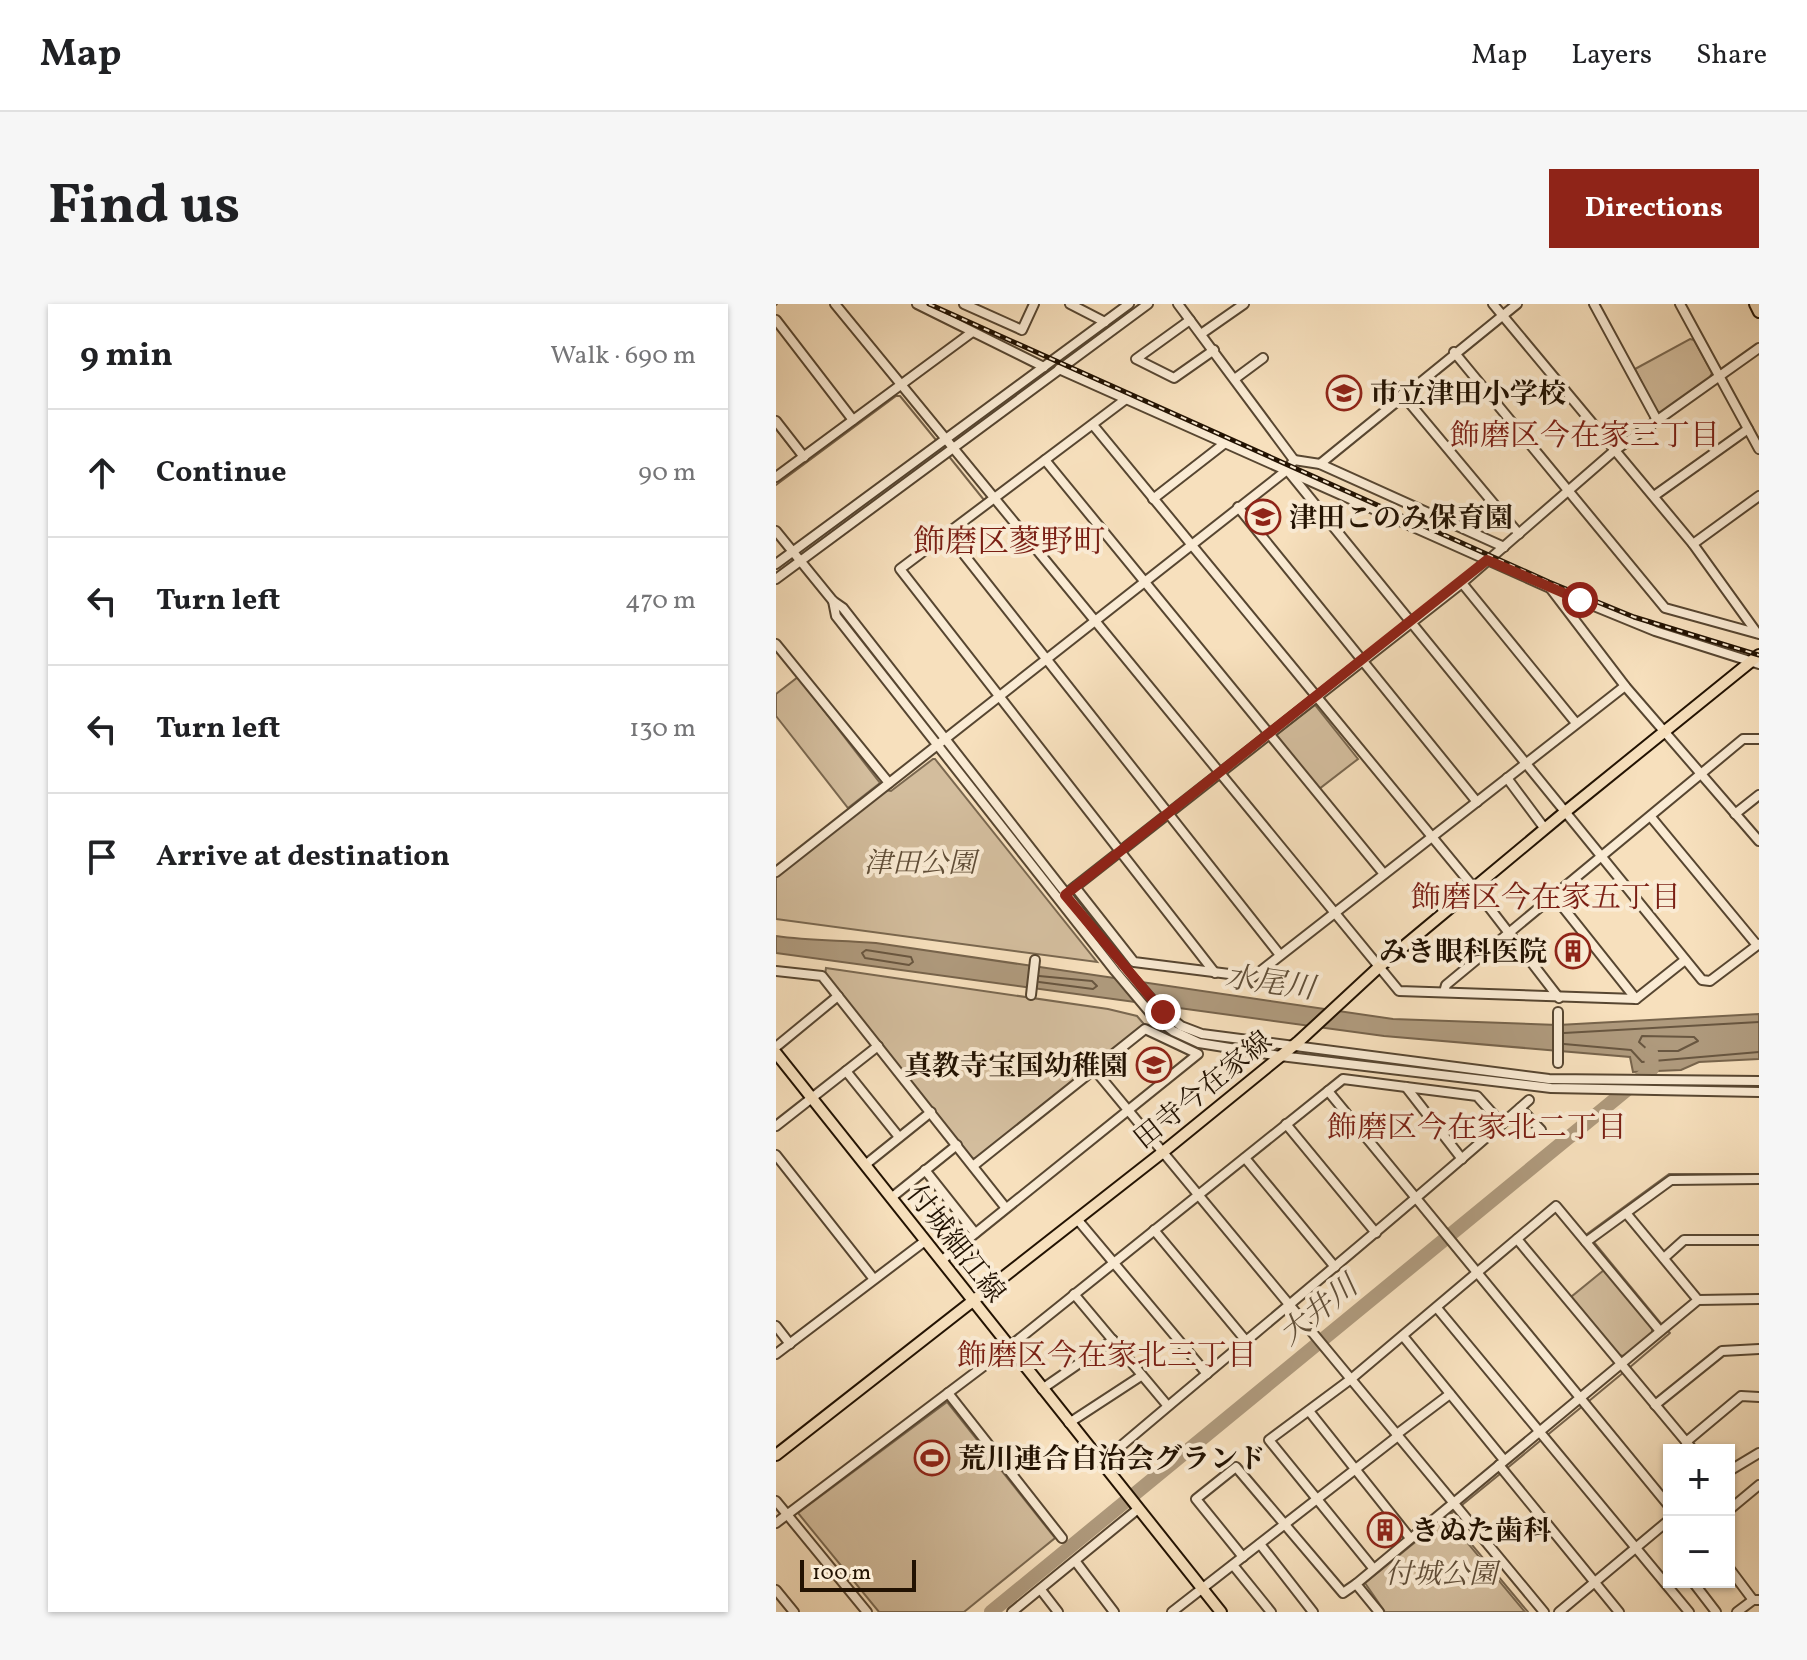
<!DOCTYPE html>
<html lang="en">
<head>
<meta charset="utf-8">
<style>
	:root { --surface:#fff; --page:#f6f6f6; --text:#202124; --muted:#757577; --line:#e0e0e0; --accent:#8f2418 }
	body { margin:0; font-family:Vollkorn,"Noto Serif JP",serif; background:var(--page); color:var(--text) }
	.controls { position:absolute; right:24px; bottom:24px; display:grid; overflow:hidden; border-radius:0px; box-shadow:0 2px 6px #0004 }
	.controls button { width:72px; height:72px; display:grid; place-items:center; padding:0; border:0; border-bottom:2px solid var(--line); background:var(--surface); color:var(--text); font:40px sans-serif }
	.scale { position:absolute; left:24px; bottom:20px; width:116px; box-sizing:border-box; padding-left:8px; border:4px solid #221202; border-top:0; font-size:22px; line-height:28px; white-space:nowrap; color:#221202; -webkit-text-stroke:6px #faebd4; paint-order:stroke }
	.stop { position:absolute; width:24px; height:24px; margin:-18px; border:6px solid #8f2418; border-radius:50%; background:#fff }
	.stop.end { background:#8f2418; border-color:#fff; box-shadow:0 2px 8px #0008 }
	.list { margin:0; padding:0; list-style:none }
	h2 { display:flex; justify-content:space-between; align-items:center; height:104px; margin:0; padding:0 32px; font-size:34px }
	h2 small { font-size:26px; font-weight:400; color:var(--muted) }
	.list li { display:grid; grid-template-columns:52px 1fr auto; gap:24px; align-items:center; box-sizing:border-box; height:128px; padding:0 32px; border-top:2px solid var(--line) }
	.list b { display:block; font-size:30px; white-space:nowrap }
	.list em { font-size:26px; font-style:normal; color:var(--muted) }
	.icon { flex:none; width:44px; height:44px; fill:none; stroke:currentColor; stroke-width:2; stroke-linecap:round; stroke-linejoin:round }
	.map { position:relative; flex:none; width:983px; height:1308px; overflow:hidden; border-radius:0px }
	header { display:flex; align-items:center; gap:48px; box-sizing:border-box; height:112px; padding:0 40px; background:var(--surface); border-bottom:2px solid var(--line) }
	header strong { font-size:38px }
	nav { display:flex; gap:44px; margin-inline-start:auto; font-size:28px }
	.intro { display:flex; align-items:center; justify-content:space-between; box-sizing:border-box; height:192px; padding:0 48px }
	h1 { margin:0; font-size:56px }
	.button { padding:20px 36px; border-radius:0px; background:var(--accent); color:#fff; font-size:28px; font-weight:700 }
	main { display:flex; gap:48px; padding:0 48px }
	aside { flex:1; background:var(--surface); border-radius:0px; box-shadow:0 2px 6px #0004 }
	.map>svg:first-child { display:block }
	.green { fill:#d3bd9d; stroke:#7a6850; stroke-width:2 }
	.water { fill:#af9a7d; stroke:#77644c; stroke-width:2 }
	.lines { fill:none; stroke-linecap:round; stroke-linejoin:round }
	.shore { stroke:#685640; stroke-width:2 }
	.stream { stroke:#77644c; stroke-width:2 }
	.river { stroke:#af9a7d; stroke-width:14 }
	.minor-casing { stroke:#574631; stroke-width:12 }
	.major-casing { stroke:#221202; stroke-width:14 }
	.minor { stroke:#faebd4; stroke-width:8 }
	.major { stroke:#f7e0bd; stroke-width:10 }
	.rail-casing { stroke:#221202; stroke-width:5 }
	.rail { stroke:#faebd4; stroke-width:2; stroke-dasharray:6; stroke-linecap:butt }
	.route { stroke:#8f2418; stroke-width:10 }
	.labels { text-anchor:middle; stroke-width:8; stroke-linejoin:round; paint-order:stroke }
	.poi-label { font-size:28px; font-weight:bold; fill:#221202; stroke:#faebd4; text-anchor:start }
	.park-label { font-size:28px; font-style:italic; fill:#604e38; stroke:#faebd4 }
	.street-label { font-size:28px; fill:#221202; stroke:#faebd4 }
	.neighbourhood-label { font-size:30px; fill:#7a1f14; stroke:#faebd4 }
	.water-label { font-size:30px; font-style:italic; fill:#614f39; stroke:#faebd4 }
	.quarter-label { font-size:32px; fill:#7a1f14; stroke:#faebd4 }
</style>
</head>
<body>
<header>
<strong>Map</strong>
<nav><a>Map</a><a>Layers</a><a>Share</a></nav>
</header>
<div class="intro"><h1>Find us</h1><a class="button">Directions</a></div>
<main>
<aside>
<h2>9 min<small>Walk · 690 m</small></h2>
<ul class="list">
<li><svg class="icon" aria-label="ahead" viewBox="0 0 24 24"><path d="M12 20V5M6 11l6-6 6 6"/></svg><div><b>Continue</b></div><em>90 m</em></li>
<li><svg class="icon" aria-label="left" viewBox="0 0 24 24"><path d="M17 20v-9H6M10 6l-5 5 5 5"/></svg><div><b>Turn left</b></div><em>470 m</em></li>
<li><svg class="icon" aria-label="left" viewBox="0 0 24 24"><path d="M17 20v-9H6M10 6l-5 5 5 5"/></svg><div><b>Turn left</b></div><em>130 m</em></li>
<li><svg class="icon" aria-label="arrive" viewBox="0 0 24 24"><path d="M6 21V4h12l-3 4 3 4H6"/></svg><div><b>Arrive at destination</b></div></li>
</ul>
</aside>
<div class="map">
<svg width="983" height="1308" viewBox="0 0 983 1308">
	<rect width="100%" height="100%" fill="#f7e0bd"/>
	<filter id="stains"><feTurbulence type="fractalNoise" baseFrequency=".0025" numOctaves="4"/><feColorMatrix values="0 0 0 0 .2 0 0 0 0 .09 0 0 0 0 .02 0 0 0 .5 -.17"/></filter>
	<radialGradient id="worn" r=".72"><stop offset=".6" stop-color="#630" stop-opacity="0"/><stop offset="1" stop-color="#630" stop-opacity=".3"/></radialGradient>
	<g class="green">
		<path d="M914 35 918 36 936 69 933 75 885 109 880 108 859 65Z"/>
		<path d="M22 373 104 479 72 504 0 412V390Z"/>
		<path d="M539 401 582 455 543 485 499 432Z"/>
		<path d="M157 455H159L321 658 0 615V572L109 486 115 487Z"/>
		<path d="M50 664 332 705 361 712 368 720 200 854 195 855 49 671Z"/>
		<path d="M828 966 876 1023V1029L848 1052 842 1051 795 993Z"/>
		<path d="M171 1098 279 1234 188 1308H103L22 1209Z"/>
		<path d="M670 1213 749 1308H609L589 1279Z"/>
	</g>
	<path class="water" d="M0 632C34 637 66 636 100 639L617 715 782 721 983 710V755L923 758 905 766 857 768 854 753 608 732 0 649Z"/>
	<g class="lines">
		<g class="shore">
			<path d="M90 646 135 653 137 658 133 661 89 654 86 649Z"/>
			<path d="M263 678 317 685 321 682 316 677 263 672"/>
			<path d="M788 729 983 718"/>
			<path d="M866 732 918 733 922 737 902 747H873L863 738Z"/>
			<path d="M788 740 855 746 866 758 983 748"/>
		</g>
		<g class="stream">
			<path d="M0 1 1 0"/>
			<path d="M0 125 22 153"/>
			<path d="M171 150 208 196"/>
			<path d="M0 181 120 92H124L160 136"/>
			<path d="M813 932 811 930 893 870H983"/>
			<path d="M817 937 887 1022"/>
			<path d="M853 1064 894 1029 892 1027"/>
			<path d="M813 1097 848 1068"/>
			<path d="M769 1133 808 1101"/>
			<path d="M729 1166 764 1137"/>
			<path d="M686 1201 724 1170"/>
			<path d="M681 1205 672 1212 752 1308"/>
			<path d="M513 1222 540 1251"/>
			<path d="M463 1261 483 1246"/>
			<path d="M589 1277 587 1282 608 1308"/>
			<path d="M431 1286 458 1265"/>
		</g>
		<path class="river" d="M215 1308 876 765 875 748"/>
		<g class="minor-casing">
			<g id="minor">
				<path d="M59 0 623 687 860 695 909 656"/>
				<path d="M141 0 268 63"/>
				<path d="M188 0 246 26 258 0"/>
				<path d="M294 0 329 18"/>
				<path d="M402 0 518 156"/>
				<path d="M717 0 917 240 981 329"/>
				<path d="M818 0 881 116"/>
				<path d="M904 0 983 145"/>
				<path d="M0 16 77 116"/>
				<path d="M414 16 360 55 398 74 438 46"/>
				<path d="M425 30 468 0"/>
				<path d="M678 48 889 304 983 330"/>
				<path d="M283 65 774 284 879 327 983 360"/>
				<path d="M460 74 487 54"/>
				<path d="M626 90 743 230"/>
				<path d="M350 95 124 265 439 669"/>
				<path d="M0 117 28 153"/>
				<path d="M317 121 699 585 783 694"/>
				<path d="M269 156 608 570"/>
				<path d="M518 156 544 160 728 243"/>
				<path d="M544 160 741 0"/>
				<path d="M512 167 926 676 934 677 983 640"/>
				<path d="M0 173 195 29"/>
				<path d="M878 192 972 125"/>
				<path d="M377 195 449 139"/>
				<path d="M462 203 701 498"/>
				<path d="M0 227 57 297 67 304 349 665 387 708 405 722 426 730 773 775 983 777"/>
				<path d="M171 229 504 651"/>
				<path d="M917 240 983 192"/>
				<path d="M0 260 353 0"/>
				<path d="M0 275 372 0"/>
				<path d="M686 279 800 419"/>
				<path d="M775 285 849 382 983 537"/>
				<path d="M57 297 60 312 339 667 376 711 397 727 423 739 504 752 775 784 983 788"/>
				<path d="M0 340 113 479"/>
				<path d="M731 474 769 525"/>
				<path d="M959 510 983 491"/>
				<path d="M875 513 980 640"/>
				<path d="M0 568 511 166 518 156"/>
				<path d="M299 583 358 658 477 673 849 382"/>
				<path d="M778 592 860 695"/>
				<path d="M286 593 686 279 838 147 983 44"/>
				<path d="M0 667 46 672 229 903"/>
				<path d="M668 688 670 681 967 435H983"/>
				<path d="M255 691 259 656"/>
				<path d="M0 743 62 692"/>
				<path d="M782 759V708"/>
				<path d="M318 765 768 1308"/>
				<path d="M70 767 123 833"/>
				<path d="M630 783 686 855"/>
				<path d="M552 787 893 1202"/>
				<path d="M744 804 765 826"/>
				<path d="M510 820 600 929"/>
				<path d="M0 822 102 742"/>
				<path d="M0 851 97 974"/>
				<path d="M469 854 559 963"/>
				<path d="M89 861 155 808"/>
				<path d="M149 866 199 929"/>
				<path d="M115 894 181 841"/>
				<path d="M850 909 922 996"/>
				<path d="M301 915 431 1070"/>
				<path d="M378 926 471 1038"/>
				<path d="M741 935 917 1146"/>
				<path d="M810 938 895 876 983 875"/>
				<path d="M888 954 908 936H983"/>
				<path d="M165 957 422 750 369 725 197 862"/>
				<path d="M298 990 391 1101"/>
				<path d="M661 1004 913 1308"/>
				<path d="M0 1022 14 1040"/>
				<path d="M627 1032 728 1156"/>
				<path d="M0 1050 149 937"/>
				<path d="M266 1085 337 1036"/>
				<path d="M172 1089 286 1234"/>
				<path d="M879 1101 946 1047 983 1045"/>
				<path d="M533 1107 634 1234"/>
				<path d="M293 1119 365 1072"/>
				<path d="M621 1130 674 1090"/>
				<path d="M910 1138 965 1092 983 1093"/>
				<path d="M325 1159C467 1038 613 920 753 796"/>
				<path d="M723 1161 843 1308"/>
				<path d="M953 1167 983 1149"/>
				<path d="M0 1197 91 1308"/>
				<path d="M953 1206 983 1181"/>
				<path d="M0 1219 233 1043 567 775 701 792 726 820"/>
				<path d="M484 1240 537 1308"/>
				<path d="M467 1253 420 1195 460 1163 567 1289 580 1280"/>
				<path d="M300 1258 338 1308"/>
				<path d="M457 1261 495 1308"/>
				<path d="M597 1264 493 1136 575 1075 780 902 884 1027"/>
				<path d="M953 1264 977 1296"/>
				<path d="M917 1278 940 1308"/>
				<path d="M0 1286 18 1308"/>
				<path d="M265 1286 282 1308"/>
				<path d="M236 1308 362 1205"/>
				<path d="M396 1308 622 1132"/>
				<path d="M603 1308 580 1280 922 996 983 995"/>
				<path d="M783 1308 893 1216"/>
				<path d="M961 1308 977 1296H983"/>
			</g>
		</g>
		<g class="major-casing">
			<g id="major">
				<path d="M979 0 983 8"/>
				<path d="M0 749 445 1308"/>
				<path d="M0 1151 387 848 522 738 603 663 789 508 983 351"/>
			</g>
		</g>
		<use href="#minor" class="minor"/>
		<use href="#major" class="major"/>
		<g class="rail-casing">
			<path id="rail" d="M153 0 773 278 858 313 983 351"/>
		</g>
		<use href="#rail" class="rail"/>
	</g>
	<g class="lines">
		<path class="route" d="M387 708 289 591 711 256 804 296"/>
	</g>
	<defs>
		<g id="school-ring" transform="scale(1.8)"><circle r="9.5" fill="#faebd4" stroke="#8f2418" stroke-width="1.5"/><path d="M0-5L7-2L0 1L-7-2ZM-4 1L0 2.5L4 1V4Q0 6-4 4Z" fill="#8f2418"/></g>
		<g id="building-ring" transform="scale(1.8)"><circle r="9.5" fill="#faebd4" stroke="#8f2418" stroke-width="1.5"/><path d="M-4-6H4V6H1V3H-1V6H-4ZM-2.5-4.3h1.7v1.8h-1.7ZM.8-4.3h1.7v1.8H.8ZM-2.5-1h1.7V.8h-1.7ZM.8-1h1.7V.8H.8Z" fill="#8f2418"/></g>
		<g id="stadium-ring" transform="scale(1.8)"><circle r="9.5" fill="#faebd4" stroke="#8f2418" stroke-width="1.5"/><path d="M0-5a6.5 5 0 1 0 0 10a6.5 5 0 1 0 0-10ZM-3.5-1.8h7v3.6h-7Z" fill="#8f2418"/></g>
	</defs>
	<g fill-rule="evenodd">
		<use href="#school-ring" x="568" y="89"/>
		<use href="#school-ring" x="487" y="213"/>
		<use href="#building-ring" x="797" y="647"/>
		<use href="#school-ring" x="378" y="761"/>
		<use href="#stadium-ring" x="156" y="1154"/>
		<use href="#building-ring" x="609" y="1226"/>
	</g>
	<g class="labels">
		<g class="poi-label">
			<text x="594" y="99">市立津田小学校</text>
			<text x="513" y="223">津田このみ保育園</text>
			<text x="771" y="657" text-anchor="end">みき眼科医院</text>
			<text x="352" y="771" text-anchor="end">真教寺宝国幼稚園</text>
			<text x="182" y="1164">荒川連合自治会グランド</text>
			<text x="635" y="1236">きぬた歯科</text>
		</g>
		<g class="park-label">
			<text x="144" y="568">津田公園</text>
			<text x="665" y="1279">付城公園</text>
		</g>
		<g class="street-label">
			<text transform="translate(426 785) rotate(-39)" y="10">田寺今在家線</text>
			<text transform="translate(181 939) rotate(52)" y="10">付城細江線</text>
		</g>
		<g class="neighbourhood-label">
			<text x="809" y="141">飾磨区今在家三丁目</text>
			<text x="770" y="603">飾磨区今在家五丁目</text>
			<text x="701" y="833">飾磨区今在家北二丁目</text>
			<text x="331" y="1061">飾磨区今在家北三丁目</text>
		</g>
		<g class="water-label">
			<text transform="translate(494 678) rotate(8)" y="10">水尾川</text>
			<text transform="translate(542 1006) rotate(-39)" y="10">大井川</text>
		</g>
		<g class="quarter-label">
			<text x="233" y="248">飾磨区蓼野町</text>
		</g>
	</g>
	<rect width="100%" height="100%" filter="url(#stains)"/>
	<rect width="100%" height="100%" fill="url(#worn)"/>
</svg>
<div class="controls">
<button>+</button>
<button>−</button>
</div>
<div class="scale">100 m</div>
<div class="stop" style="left:804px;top:296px"></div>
<div class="stop end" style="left:387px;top:708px"></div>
</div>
</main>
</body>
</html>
